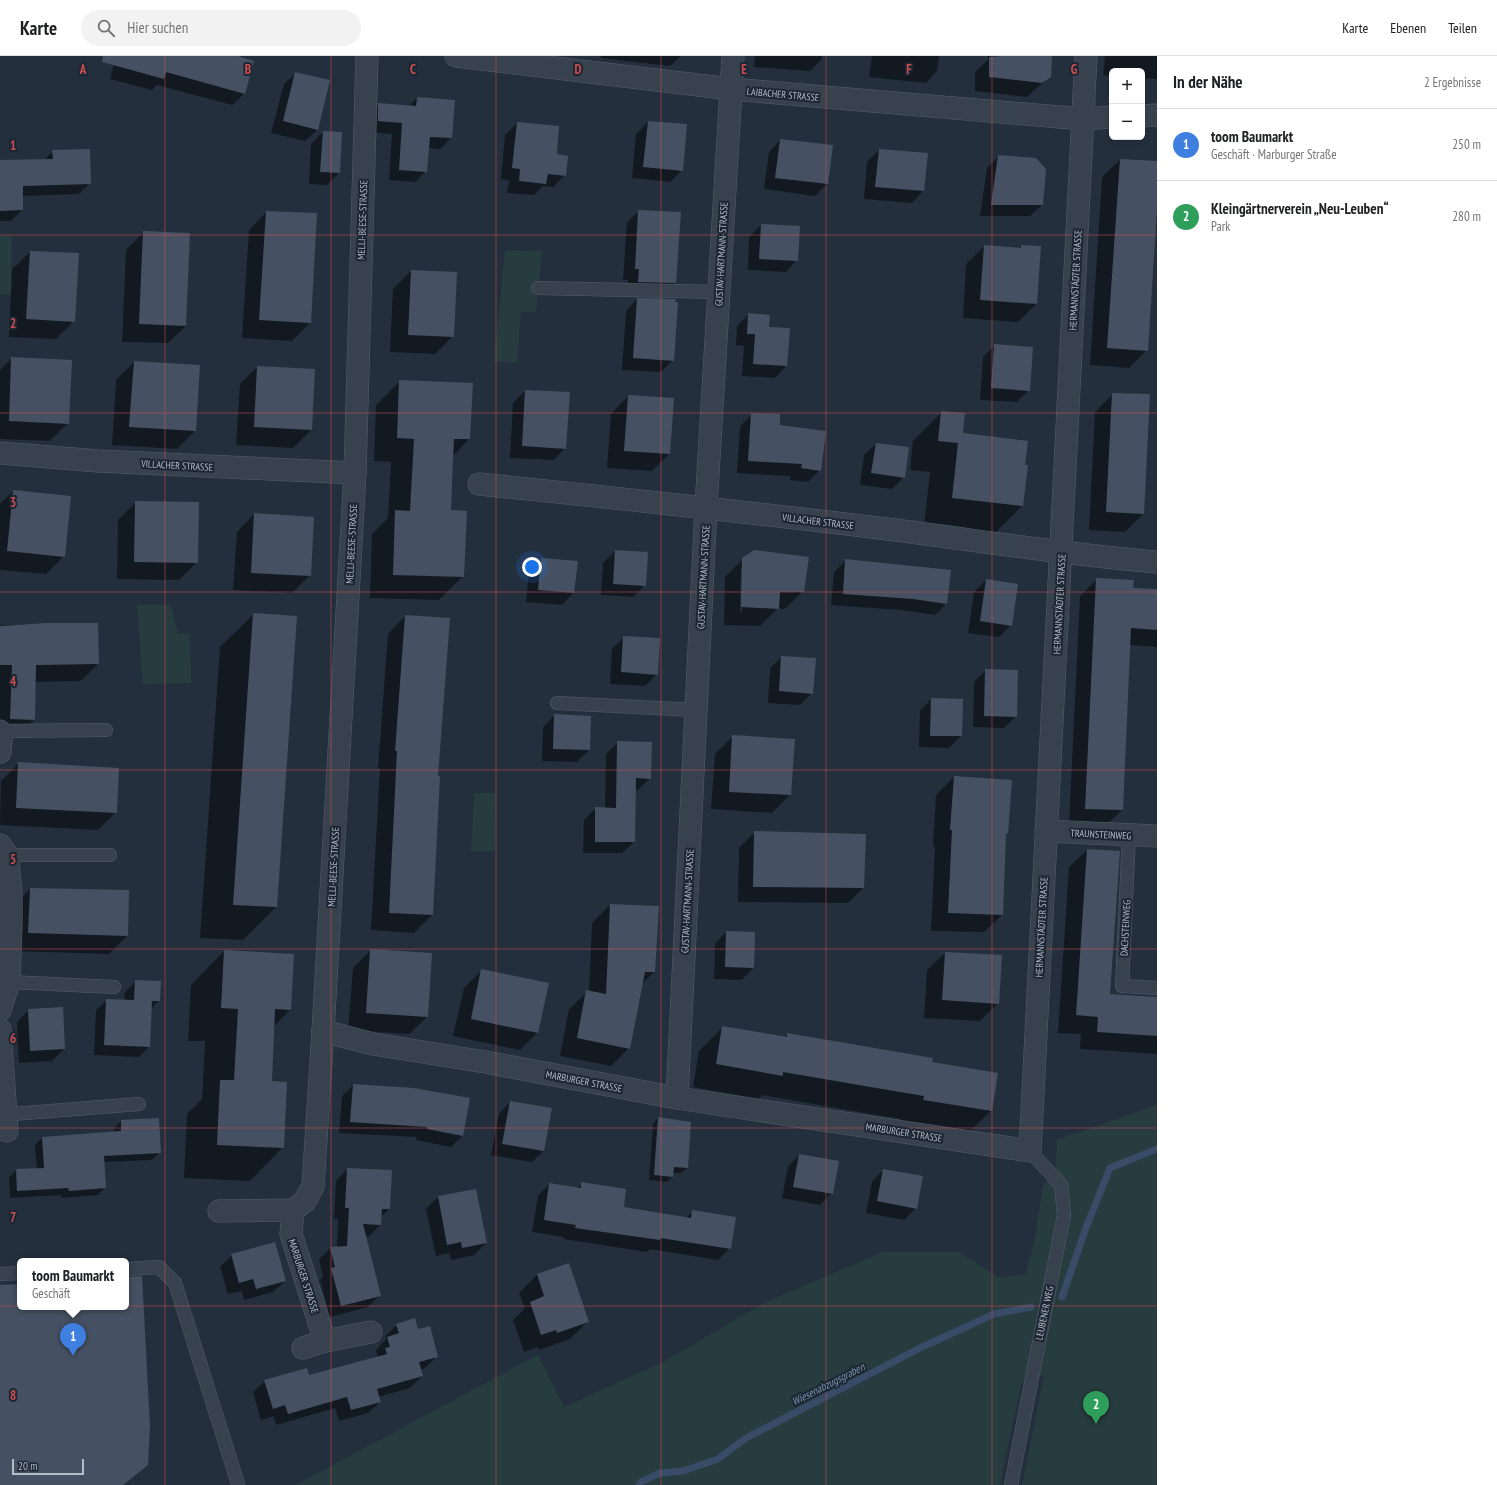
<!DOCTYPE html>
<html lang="de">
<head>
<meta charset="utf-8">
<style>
	:root { --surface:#fff; --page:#f2f2f2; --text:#202124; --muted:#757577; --line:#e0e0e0; --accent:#506383 }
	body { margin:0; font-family:"PT Sans Narrow",sans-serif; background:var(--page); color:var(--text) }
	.controls { position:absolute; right:12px; top:12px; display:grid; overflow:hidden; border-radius:6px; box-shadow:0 2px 6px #0003 }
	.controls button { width:36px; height:36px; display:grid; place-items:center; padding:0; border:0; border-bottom:1px solid var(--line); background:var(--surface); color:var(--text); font:20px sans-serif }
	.scale { position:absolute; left:12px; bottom:10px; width:72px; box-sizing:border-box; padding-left:4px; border:2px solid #b4bcc9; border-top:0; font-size:11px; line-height:14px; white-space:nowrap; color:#b4bcc9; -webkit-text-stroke:3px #1d2633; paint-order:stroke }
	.you { position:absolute; left:532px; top:511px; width:14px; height:14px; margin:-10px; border:3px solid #fff; border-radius:50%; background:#1a73e8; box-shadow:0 0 0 6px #1a73e833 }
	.badge { display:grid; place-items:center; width:26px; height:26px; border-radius:50%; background:var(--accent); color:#fff; font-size:13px; font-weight:700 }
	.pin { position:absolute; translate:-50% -33px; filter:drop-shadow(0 1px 2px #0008) }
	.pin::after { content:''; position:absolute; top:21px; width:14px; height:12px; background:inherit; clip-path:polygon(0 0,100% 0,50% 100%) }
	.popup { position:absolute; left:17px; top:1202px; width:112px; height:52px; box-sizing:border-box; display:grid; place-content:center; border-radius:6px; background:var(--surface); filter:drop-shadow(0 1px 3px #0005); font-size:13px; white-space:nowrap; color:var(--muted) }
	.popup b { font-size:15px; color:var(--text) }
	.popup::after { content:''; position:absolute; left:50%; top:100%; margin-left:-8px; border:8px solid transparent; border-top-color:var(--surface) }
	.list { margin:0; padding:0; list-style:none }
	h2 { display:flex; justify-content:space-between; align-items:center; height:52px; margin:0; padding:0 16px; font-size:17px }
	h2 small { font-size:13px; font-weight:400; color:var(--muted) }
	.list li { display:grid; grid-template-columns:26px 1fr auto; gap:12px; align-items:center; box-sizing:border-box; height:72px; padding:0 16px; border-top:1px solid var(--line) }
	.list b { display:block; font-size:15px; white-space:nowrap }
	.list p { margin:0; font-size:13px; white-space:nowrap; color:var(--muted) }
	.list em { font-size:13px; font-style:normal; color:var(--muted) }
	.icon { flex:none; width:22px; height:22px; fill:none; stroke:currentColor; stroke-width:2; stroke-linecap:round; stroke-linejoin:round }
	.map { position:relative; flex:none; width:1157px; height:1429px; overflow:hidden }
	header { display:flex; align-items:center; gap:24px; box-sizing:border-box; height:56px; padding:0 20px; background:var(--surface); border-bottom:1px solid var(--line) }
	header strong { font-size:19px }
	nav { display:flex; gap:22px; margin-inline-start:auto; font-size:14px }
	.search { width:280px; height:36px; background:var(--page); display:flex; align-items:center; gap:10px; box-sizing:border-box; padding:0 14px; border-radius:22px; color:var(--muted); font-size:15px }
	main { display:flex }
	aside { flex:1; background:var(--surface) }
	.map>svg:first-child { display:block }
	.green { fill:#263c3f }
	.shadow { fill:#0007; fill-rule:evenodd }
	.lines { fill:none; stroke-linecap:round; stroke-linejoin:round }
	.stream { stroke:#394c67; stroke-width:7 }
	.building { fill:#455162 }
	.service-casing { stroke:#565f6c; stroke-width:14 }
	.minor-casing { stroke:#565f6c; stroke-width:23 }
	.service { stroke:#38414e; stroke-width:13 }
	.minor { stroke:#38414e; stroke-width:22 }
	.grid { fill:none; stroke:#ce4d50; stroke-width:1; stroke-opacity:0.55 }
	.labels { text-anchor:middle; stroke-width:4; stroke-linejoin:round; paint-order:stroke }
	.street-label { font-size:10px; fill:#b4bcc9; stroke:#1d2633 }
	.water-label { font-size:11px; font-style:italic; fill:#7c92b1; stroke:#1d2633 }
	.grid-label { font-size:13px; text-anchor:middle; font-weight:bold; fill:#ce4d50; stroke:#1d2633; stroke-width:4; stroke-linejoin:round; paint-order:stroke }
</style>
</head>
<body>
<header>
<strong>Karte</strong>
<div class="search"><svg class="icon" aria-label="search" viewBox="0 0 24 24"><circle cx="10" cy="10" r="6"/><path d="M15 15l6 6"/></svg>Hier suchen</div>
<nav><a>Karte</a><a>Ebenen</a><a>Teilen</a></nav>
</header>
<main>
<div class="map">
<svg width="1157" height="1429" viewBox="0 0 1157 1429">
	<rect width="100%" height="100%" fill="#242f3e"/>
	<g class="green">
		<path d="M0 180H12L11 239 0 238Z"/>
		<path d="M505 194 542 195 536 256H521L517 307 494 305Z"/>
		<path d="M137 549H171L178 577 190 578 191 627 143 628Z"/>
		<path d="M474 737H496L495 795H471Z"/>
		<path d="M1157 1049V1429H1022L1044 1319 1021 1328 1000 1429H296L538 1299 564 1351 663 1306 768 1245 883 1196H959L1000 1222 1026 1218 1035 1182 1043 1129 1055 1118 1057 1084Z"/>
	</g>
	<g class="shadow">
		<path d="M116 0H234L244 38 232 49 157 29 152 34 110 23Z"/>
		<path d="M601 0H681L670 10 601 2Z"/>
		<path d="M755 0H822V3L810 15 754 11Z"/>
		<path d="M872 0H939L937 15 926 27 869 21Z"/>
		<path d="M988 0H1051L1050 20 1027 41 975 35V16L988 4Z"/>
		<path d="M1105 0H1157V23L1142 22V15H1112V20L1103 19Z"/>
		<path d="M296 17 317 74 305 85 271 77 284 28Z"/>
		<path d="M417 42 451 82 440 93 428 92 426 115 416 126 389 124 392 78 367 76 368 59 379 48 408 51Z"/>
		<path d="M648 66 682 114 670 126 632 122 636 78Z"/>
		<path d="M517 67 556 99 565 119 553 131 543 130 534 139 507 137 509 124 501 123 505 79Z"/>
		<path d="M323 76 339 117 327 129 309 128 311 88Z"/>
		<path d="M780 84 827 128 815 140 764 133 769 96Z"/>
		<path d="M879 94 927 98 923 135 912 147 864 143 867 106Z"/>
		<path d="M53 95 90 127 79 138 22 140V154L11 165H0V105L44 104Z"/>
		<path d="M999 100 1042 149 1030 160H980L987 112Z"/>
		<path d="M1120 104 1157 106V137L1147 294 1129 312 1090 309 1102 121Z"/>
		<path d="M639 155 675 227 664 238H627L628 224H623L627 166Z"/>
		<path d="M266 156 316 158 310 267 292 285 242 282 249 174Z"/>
		<path d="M761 169 797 204 786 216 748 214 749 181Z"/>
		<path d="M144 176 186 270 168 287 122 286 126 194Z"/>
		<path d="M984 190 1019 193 1022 190 1040 191 1036 248 1018 266 963 262 966 208Z"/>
		<path d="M30 196 74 265 56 283 9 281 12 213Z"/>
		<path d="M411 215 456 217 453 280 435 298 390 296 393 233Z"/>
		<path d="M637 243 673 304 661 316 622 314 626 255Z"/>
		<path d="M749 258 786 310 775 322 742 320 744 290 736 289 737 270Z"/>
		<path d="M995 289 1029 334 1017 346 980 344 983 301Z"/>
		<path d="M12 302 68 367 50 385 0 383V314Z"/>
		<path d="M134 306 195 375 177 393 112 389 116 324Z"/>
		<path d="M257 311 314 314 311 374 293 392 236 389 240 328Z"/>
		<path d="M400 325 469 383 453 400 450 455 463 520 439 544 370 542 372 478 388 462 391 406 374 405 376 349Z"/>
		<path d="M525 335 565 392 554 404 510 402 513 347Z"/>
		<path d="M1113 338 1143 458 1125 476 1089 474 1095 356Z"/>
		<path d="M628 340 669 398 652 415 607 412 611 358Z"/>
		<path d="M942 356 962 378 1024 410 1022 450 994 478 924 471 930 416 910 414 913 385Z"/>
		<path d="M752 358 820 414 808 426 790 424V420L737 417 740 370Z"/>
		<path d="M876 388 904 421 892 433 860 429 864 399Z"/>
		<path d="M13 435 64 500 46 518 0 514V448Z"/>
		<path d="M136 446 197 506 179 524 117 523 118 464Z"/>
		<path d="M254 458 310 519 292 537 233 534 237 476Z"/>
		<path d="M615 495 645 529 633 541 601 539 603 507Z"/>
		<path d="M541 503 576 506 573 537 562 549 526 546 529 515Z"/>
		<path d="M743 503 803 535 785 553 778 552 760 570 724 569 725 521ZM741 512H743L742 556H740Z"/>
		<path d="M846 504 947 547 935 559 901 554 831 549 834 516Z"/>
		<path d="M1097 523 1132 533 1157 534V591L1130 589 1122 754 1105 770 1069 769 1080 540Z"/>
		<path d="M986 524 1011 569 999 581 968 577 974 536Z"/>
		<path d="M254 558 296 561 276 851 243 884 200 882 220 591Z"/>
		<path d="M405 560 437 721H439L432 859 414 877 371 874 380 712H378L388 578Z"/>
		<path d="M97 568 98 608 81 625 35 626 34 664 17 681 0 680V569Z"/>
		<path d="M624 581 657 618 645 630 610 628 612 593Z"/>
		<path d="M782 601 812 637 800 649 768 647 770 612Z"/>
		<path d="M986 614 1016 660 1004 672 973 671 974 626Z"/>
		<path d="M931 643 961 680 949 692 919 691 920 655Z"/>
		<path d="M555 659 589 694 577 706 542 705 543 671Z"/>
		<path d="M733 680 790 739 772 757 711 753 715 698Z"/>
		<path d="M618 686 650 722 638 734H635L634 786 622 797H583L584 764 596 752H605L606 698Z"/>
		<path d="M19 707 116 756 98 774 0 769 1 725Z"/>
		<path d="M954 721 1007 777 1005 779 1002 859 984 876 931 875 935 791H933L936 739Z"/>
		<path d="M755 776 863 832 848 847 738 846 739 792Z"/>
		<path d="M1087 794 1109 939 1157 942V998L1080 993 1081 978 1058 977 1069 811Z"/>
		<path d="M30 833 128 835 127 880 109 898 11 895 12 851Z"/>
		<path d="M610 849 654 916 642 928 629 992 611 1010 560 1000 569 953 587 936H589L592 867Z"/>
		<path d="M726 876 753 912 742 924 714 923 715 888Z"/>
		<path d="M371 894 427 961 409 978 348 974 353 912Z"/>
		<path d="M224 895 290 954 273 971 270 1026 283 1091 250 1125 184 1122 187 1058 202 1043 205 985H188L191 929Z"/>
		<path d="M945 897 998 947 980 965 924 962 927 914Z"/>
		<path d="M482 914 537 977 520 994 453 980 464 932Z"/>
		<path d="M135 926 159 944 151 953 149 991 139 1001 94 999 96 954 107 944H124L125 936Z"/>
		<path d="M29 954 64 993 52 1005 19 1007 17 966Z"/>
		<path d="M723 971 784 982 788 978 931 1006 991 1055 967 1078 900 1067 901 1063 876 1059 762 1039 759 1043 693 1031 699 995Z"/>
		<path d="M353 1029 462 1080 451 1091 416 1084 417 1081 339 1077 342 1040Z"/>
		<path d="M510 1046 544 1095 532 1106 491 1099 499 1058Z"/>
		<path d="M658 1062 687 1112 681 1117H673L672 1121 667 1126 649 1124 653 1068Z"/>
		<path d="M121 1065 160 1096 152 1104 103 1106 105 1131 98 1139 62 1142 61 1139 10 1142 9 1121 16 1114 37 1113 35 1089 42 1082 114 1076V1072Z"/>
		<path d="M799 1099 832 1137 820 1149 782 1142 788 1111Z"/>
		<path d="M347 1113 389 1153 380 1162V1169L369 1180H365L379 1240 368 1251 330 1261 320 1224 323 1221 319 1203 330 1192H337L338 1163H334L336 1125Z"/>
		<path d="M883 1114 916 1152 904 1164 866 1157 872 1126Z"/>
		<path d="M549 1128 577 1132 582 1128 623 1152 686 1162 693 1155 730 1192 718 1204 650 1193 647 1196 564 1183V1181L532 1176 538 1140Z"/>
		<path d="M438 1141 486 1187 474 1199 451 1204 449 1197 436 1200 426 1153Z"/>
		<path d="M232 1199 285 1225 273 1236 244 1244 242 1235 228 1238 220 1211Z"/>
		<path d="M568 1208 588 1265 570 1283 539 1294 538 1291 524 1296 513 1264 525 1252 519 1237 537 1219Z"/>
		<path d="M397 1269 417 1275 437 1300 425 1312 420 1314 422 1320 410 1332 378 1341 380 1346 368 1357 339 1365 335 1352 276 1369 274 1360 261 1364 253 1336 265 1325 308 1321 378 1301 376 1294 386 1283 385 1280Z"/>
	</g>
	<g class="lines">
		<g class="stream">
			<path d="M1062 1241 1087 1169 1110 1112 1157 1093"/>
			<path d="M639 1429 641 1426 660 1417 683 1415 718 1403 746 1382 920 1292 994 1258 1031 1251"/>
		</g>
	</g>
	<g class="building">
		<path d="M103 0H238L254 5 245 38 166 16 164 23 102 6Z"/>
		<path d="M1002 0H1052L1051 21 1042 27 989 21V1Z"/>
		<path d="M295 16 330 24 318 74 283 65Z"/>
		<path d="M417 41 455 44 452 82 430 81 427 116 399 114 402 67 378 65V47L416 50Z"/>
		<path d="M648 65 687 68 683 115 643 111Z"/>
		<path d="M517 66 559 70 557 98 568 100 566 120 548 118 546 128 519 125 520 113 512 112Z"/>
		<path d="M323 75 342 76 340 117 320 116Z"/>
		<path d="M780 83 833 89 828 128 775 122Z"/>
		<path d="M90 93 91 128 23 130V154L0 155V104L53 103 52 94Z"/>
		<path d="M879 93 928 97 924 135 875 131Z"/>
		<path d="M998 99 1036 102 1046 113 1043 149H991Z"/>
		<path d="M1120 103 1157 105V153L1148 295 1107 292Z"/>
		<path d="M638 154 681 156 676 227 638 226 639 213H635Z"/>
		<path d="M266 155 317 157 311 267 259 264Z"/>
		<path d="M761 168 800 170 798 205 759 203Z"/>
		<path d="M143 175 190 177 186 270 139 268Z"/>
		<path d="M984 189 1021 192V189L1041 190 1037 248 980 244Z"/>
		<path d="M30 195 79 197 75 266 26 263Z"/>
		<path d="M411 214 457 216 454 281 408 279Z"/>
		<path d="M637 242 676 243 675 246H678L674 305 633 302Z"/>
		<path d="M748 257 770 259 769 271 790 272 787 310 753 308 755 278H747Z"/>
		<path d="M994 288 1033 291 1030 335 991 332Z"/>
		<path d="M11 301 72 304 69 368 9 365Z"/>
		<path d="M134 305 200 309 196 375 129 371Z"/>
		<path d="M257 310 315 313 312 374 254 371Z"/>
		<path d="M399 324 473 327 470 383H454L452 426 451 454 467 455 464 521 393 519 395 454 410 455 414 383 397 382Z"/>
		<path d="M525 334 570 336 566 393 522 390Z"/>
		<path d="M1112 337 1150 338 1144 458 1106 456Z"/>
		<path d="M628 339 674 342 670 398 624 395Z"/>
		<path d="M941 355 965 357 963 377 1028 385 1025 409H1028L1023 450 952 442 958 387 938 385Z"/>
		<path d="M751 357 780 358V369L826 375 821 415 801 412 802 408 748 405Z"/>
		<path d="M876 387 909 391 905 422 871 417Z"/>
		<path d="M13 434 71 440 65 501 7 495Z"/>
		<path d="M135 445 199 446 198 507 134 506Z"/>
		<path d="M254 457 314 461 311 520 251 517Z"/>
		<path d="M615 494 648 496 646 530 613 528Z"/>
		<path d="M754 494 809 501 804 536H780L779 553 741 551 742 502Z"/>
		<path d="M541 502 578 505 574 537 538 534Z"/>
		<path d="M845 503 951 514 947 548 913 543 843 538Z"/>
		<path d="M1096 522 1134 524 1133 532 1157 533V574L1131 572 1123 754 1085 753Z"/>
		<path d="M986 523 1018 528 1012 570 980 565Z"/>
		<path d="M253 557 297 560 277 851 233 849Z"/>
		<path d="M405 559 450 562 438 720H440L433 859 389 857 397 695H395Z"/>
		<path d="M47 567H98L99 608 36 609 35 664 10 663 12 609H0V570Z"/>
		<path d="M623 580 660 582 658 619 621 616Z"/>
		<path d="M781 600 816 602 813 638 779 635Z"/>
		<path d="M985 613 1018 614 1017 661 984 660Z"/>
		<path d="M931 642 963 643 962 680H930Z"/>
		<path d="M554 658 591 660 590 694 553 693Z"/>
		<path d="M732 679 795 683 791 739 729 736Z"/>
		<path d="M617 685 652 686 651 723 636 722 635 786H595V751L616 752Z"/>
		<path d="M18 706 119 712 117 757 16 752Z"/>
		<path d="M954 720 1012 724 1008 778 1006 777 1003 859 948 857 952 774H950Z"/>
		<path d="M754 775 866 778 864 832 753 831Z"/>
		<path d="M1087 793 1120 795 1110 938 1157 941V980L1097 976 1098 961 1076 959Z"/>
		<path d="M30 832 129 834 128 880 28 877Z"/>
		<path d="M610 848 659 850 655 916H645L630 993 577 982 586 934 606 938Z"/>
		<path d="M726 875 755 876 754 912 725 911Z"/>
		<path d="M370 893 432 897 428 961 366 957Z"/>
		<path d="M224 894 294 898 291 954 275 953 272 1025 287 1026 284 1092 217 1089 220 1024H234L238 953 221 952Z"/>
		<path d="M945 896 1002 899 999 948 942 944Z"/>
		<path d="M481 913 549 927 538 977 471 963Z"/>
		<path d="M135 924 161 925 160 945H152L150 991 104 989 106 943 134 944Z"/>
		<path d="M63 951 65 993 30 995 28 953Z"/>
		<path d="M722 970 787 981V977L933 1002 932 1006 998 1017 992 1055 923 1044 924 1040 900 1036 783 1016V1020L716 1008Z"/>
		<path d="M353 1028 414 1032 470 1042 463 1080 427 1073V1071L350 1066Z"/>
		<path d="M510 1045 552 1052 544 1095 502 1088Z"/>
		<path d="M658 1061 691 1066 688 1112 674 1111 673 1121 654 1119Z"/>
		<path d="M159 1062 161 1097 104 1100 106 1132 69 1135 68 1132 17 1135 16 1113 44 1112 42 1081 121 1075V1064Z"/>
		<path d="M799 1098 839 1105 833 1138 793 1131Z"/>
		<path d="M347 1112 392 1114 390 1153H382L381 1169 363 1168 381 1240 341 1250 331 1212 335 1211 330 1191 347 1190 349 1152H345Z"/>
		<path d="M883 1113 923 1120 917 1153 877 1145Z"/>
		<path d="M581 1126 626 1133 624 1151 691 1162 692 1154 736 1161 731 1193 660 1182V1184L575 1172 576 1169 544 1164 549 1127 581 1132Z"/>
		<path d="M476 1133 487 1187 462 1192 461 1186 447 1189 438 1140Z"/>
		<path d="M275 1186 286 1225 256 1233 253 1223 239 1227 231 1198Z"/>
		<path d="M569 1207 589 1266 557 1277 556 1274 541 1279 530 1246 544 1240 537 1218Z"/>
		<path d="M142 1220 150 1370 148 1409 123 1429H0V1229L20 1228V1251H126V1221Z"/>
		<path d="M415 1262 418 1273 430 1270 438 1301 419 1306 423 1320 377 1333 381 1346 351 1354 347 1341 288 1358 285 1349 273 1353 264 1324 307 1312 309 1319 387 1298 385 1292 390 1291 387 1281 399 1277 396 1268Z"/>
	</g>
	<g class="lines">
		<g class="service-casing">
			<g id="service">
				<path d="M538 232 719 236"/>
				<path d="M557 647 696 654"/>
				<path d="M1 675 106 674"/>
				<path d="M1129 779 1122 930 1157 932"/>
				<path d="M7 799H110"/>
				<path d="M9 926 114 931"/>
				<path d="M0 1059 139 1048"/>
				<path d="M126 1213 159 1211 175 1227 238 1428"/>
				<path d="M0 1218 20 1217"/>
				<path d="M1011 1429 1064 1159 1061 1129 1030 1095"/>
			</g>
		</g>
		<g class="minor-casing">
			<g id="minor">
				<path d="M456 0 731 33 1083 63 1112 61"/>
				<path d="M1142 60 1157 59"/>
				<path d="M0 397 98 405 355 417"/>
				<path d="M479 428C618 442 756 457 895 474 982 485 1069 499 1157 506"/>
				<path d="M0 675 1 683 0 696"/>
				<path d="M1046 775 1157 780"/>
				<path d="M0 789 7 799 11 836V869L9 926 0 954"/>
				<path d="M0 974 7 1075"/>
				<path d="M323 975 355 417 367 0"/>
				<path d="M677 1042 706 451 733 0"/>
				<path d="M293 1154 291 1178 325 1285 371 1276"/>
				<path d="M219 1155 293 1154 305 1145 313 1130 323 975 373 988 485 1006 677 1042 1030 1095 1086 0"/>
				<path d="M303 1292 325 1285"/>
			</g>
		</g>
		<use href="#service" class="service"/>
		<use href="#minor" class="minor"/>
	</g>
	<path class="grid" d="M165 0V1429M331 0V1429M496 0V1429M661 0V1429M826 0V1429M992 0V1429M0 179H1157M0 357H1157M0 536H1157M0 714H1157M0 893H1157M0 1072H1157M0 1250H1157"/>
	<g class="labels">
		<g class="street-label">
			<text transform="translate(783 38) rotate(5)" y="4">LAIBACHER STRASSE</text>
			<text transform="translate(362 164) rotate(-88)" y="4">MELLI-BEESE-STRASSE</text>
			<text transform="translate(721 198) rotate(-87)" y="4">GUSTAV-HARTMANN-STRASSE</text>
			<text transform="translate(1075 224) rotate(-87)" y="4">HERMANNSTÄDTER STRASSE</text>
			<text transform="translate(177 409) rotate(3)" y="4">VILLACHER STRASSE</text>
			<text transform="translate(818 465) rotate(7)" y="4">VILLACHER STRASSE</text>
			<text transform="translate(351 488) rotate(-87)" y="4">MELLI-BEESE-STRASSE</text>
			<text transform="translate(703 521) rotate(-87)" y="4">GUSTAV-HARTMANN-STRASSE</text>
			<text transform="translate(1059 548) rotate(-87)" y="4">HERMANNSTÄDTER STRASSE</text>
			<text transform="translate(1101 778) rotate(3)" y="4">TRAUNSTEINWEG</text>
			<text transform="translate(333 811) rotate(-87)" y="4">MELLI-BEESE-STRASSE</text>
			<text transform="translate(687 845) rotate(-87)" y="4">GUSTAV-HARTMANN-STRASSE</text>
			<text transform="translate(1041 871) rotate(-87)" y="4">HERMANNSTÄDTER STRASSE</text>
			<text transform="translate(1125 872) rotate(-87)" y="4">DACHSTEINWEG</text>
			<text transform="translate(584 1025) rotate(11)" y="4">MARBURGER STRASSE</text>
			<text transform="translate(904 1076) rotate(9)" y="4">MARBURGER STRASSE</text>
			<text transform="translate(304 1220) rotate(72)" y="4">MARBURGER STRASSE</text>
			<text transform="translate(1044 1257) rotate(-78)" y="4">LEUBENER WEG</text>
		</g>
		<g class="water-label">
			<text transform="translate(828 1328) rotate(-27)" y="4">Wiesenabzugsgraben</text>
		</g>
	</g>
	<g class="grid-label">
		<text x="83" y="18">A</text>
		<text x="248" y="18">B</text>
		<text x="413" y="18">C</text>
		<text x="578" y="18">D</text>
		<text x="744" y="18">E</text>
		<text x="909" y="18">F</text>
		<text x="1074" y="18">G</text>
		<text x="13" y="94">1</text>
		<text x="13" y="272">2</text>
		<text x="13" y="451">3</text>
		<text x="13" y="630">4</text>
		<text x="13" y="808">5</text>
		<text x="13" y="987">6</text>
		<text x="13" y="1166">7</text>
		<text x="13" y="1344">8</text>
	</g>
</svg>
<div class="controls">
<button>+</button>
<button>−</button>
</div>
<div class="scale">20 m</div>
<div class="you"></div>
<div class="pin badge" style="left:73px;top:1300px;background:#3f7fe0">1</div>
<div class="popup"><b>toom Baumarkt</b>Geschäft</div>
<div class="pin badge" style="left:1096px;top:1368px;background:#2e9e5b">2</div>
</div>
<aside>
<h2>In der Nähe<small>2 Ergebnisse</small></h2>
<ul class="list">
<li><span class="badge" style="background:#3f7fe0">1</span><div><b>toom Baumarkt</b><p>Geschäft · Marburger Straße</p></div><em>250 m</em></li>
<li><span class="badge" style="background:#2e9e5b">2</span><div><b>Kleingärtnerverein „Neu-Leuben“</b><p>Park</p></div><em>280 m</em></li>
</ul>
</aside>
</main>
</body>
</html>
